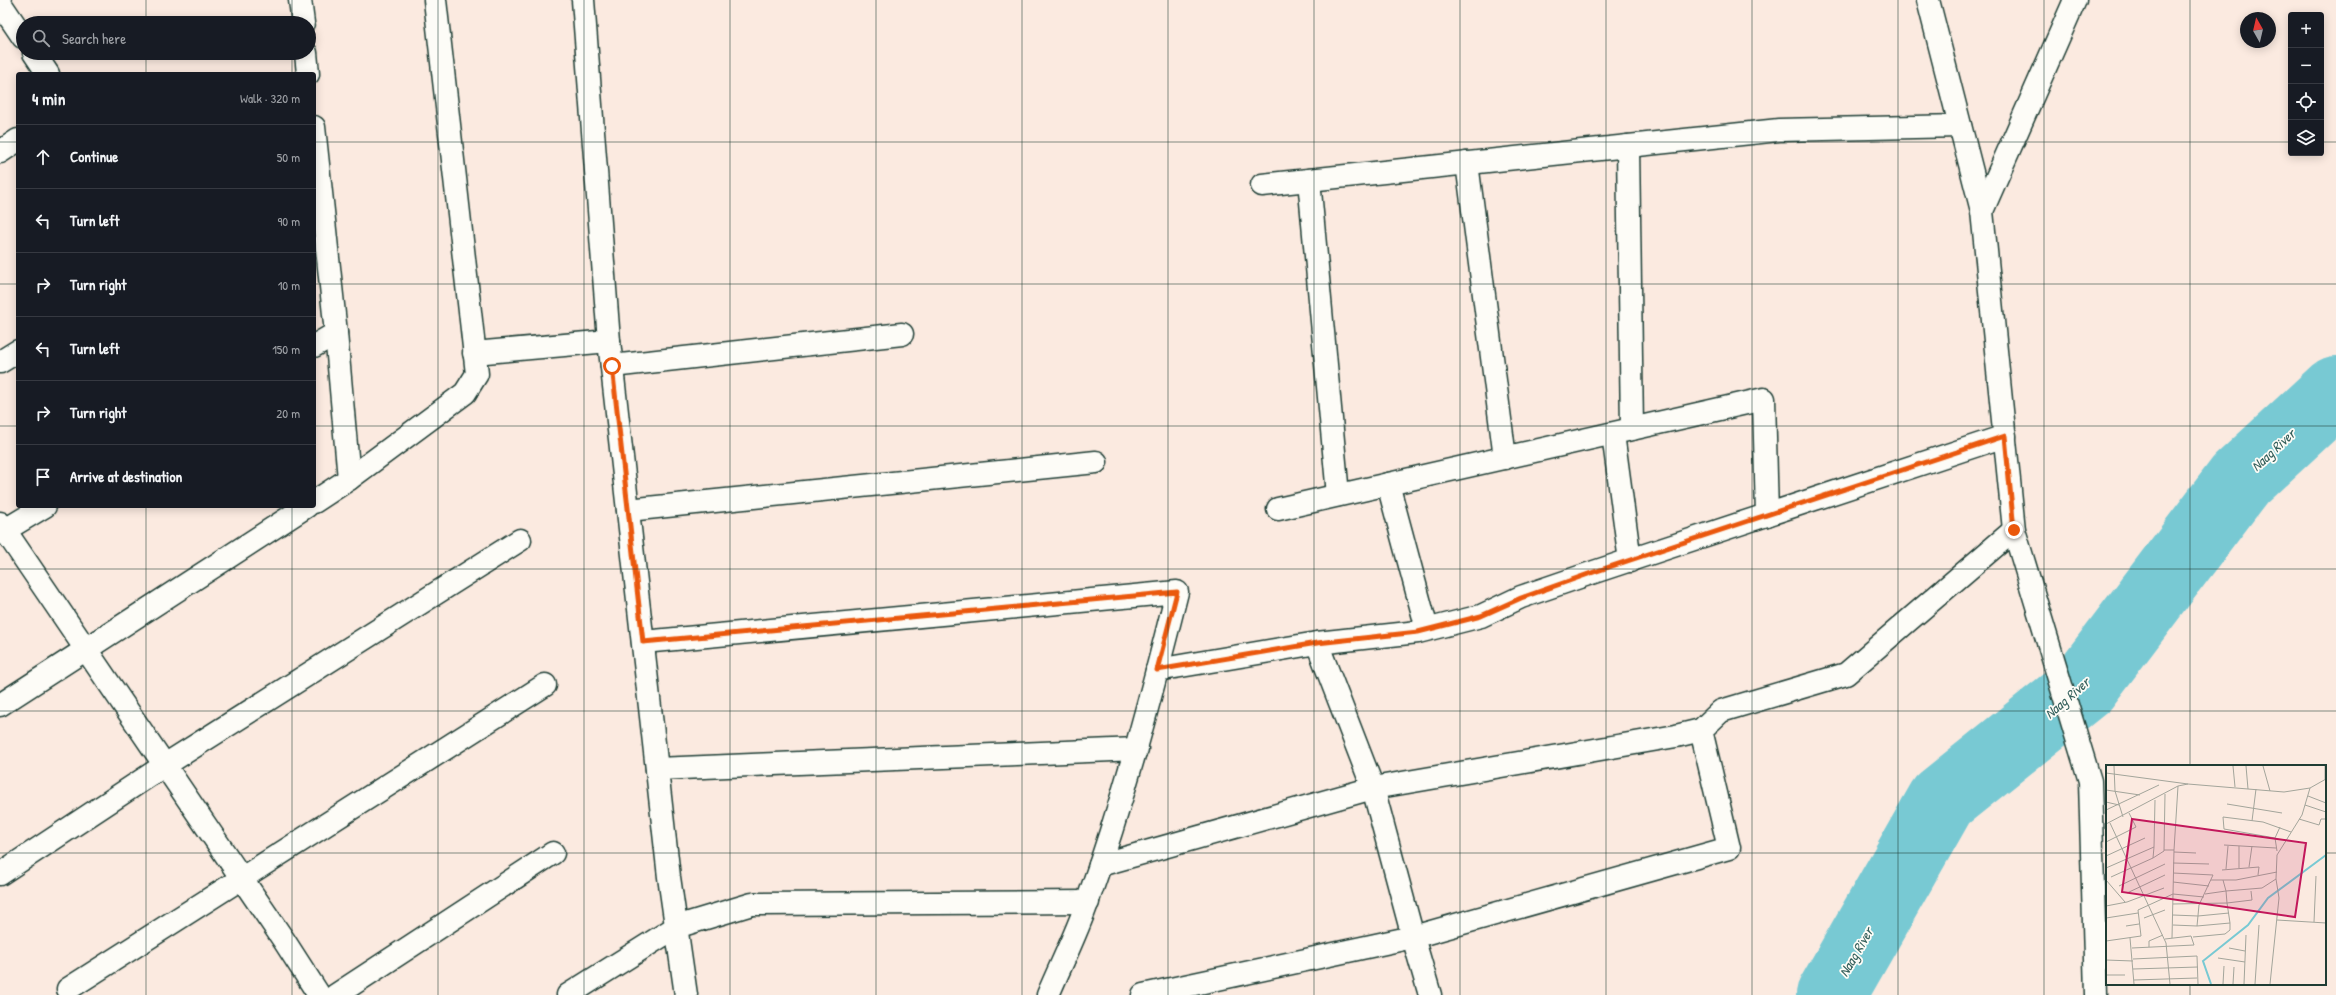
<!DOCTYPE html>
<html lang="en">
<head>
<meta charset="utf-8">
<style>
	:root { --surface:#171b24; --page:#242831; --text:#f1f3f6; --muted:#9ea1a6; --line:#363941 }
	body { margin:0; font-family:"Patrick Hand",sans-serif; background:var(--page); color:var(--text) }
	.controls { position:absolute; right:12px; top:12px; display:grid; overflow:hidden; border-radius:4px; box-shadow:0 2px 10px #0003 }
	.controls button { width:36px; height:36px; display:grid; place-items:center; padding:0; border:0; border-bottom:1px solid var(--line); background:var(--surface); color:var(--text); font:20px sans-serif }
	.compass { position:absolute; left:2240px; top:12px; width:36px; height:36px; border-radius:50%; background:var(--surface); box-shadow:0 2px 10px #0003; rotate:352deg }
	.stop { position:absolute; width:12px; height:12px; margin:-9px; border:3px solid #ea580c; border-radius:50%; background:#fff }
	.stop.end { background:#ea580c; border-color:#fff; box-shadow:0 1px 4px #0008 }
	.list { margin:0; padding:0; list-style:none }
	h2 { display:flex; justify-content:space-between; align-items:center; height:52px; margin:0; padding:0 16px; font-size:17px }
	h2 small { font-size:13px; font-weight:400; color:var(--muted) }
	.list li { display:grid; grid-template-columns:26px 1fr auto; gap:12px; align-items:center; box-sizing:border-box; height:64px; padding:0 16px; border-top:1px solid var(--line) }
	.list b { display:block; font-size:15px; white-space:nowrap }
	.list em { font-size:13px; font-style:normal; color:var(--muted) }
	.icon { flex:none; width:22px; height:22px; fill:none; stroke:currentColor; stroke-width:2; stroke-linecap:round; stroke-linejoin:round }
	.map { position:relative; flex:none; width:2336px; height:995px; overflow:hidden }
	.search { position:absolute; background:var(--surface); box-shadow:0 2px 10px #0003; left:16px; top:16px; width:300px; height:44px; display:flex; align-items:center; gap:10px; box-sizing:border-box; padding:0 14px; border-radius:22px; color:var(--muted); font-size:15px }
	.panel { position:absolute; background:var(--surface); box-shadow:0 2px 10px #0003; left:16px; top:72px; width:300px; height:436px; border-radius:4px }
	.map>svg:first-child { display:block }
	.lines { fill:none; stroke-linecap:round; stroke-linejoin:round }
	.river { stroke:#78c9d3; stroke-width:70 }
	.minor-casing { stroke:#1f3d34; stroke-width:25 }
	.tertiary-casing { stroke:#1f3d34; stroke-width:25 }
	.minor { stroke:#fdfcf7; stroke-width:22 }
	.tertiary { stroke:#fdfcf7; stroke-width:22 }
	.route { stroke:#ea580c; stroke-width:5 }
	.grid { fill:none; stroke:#1f3d34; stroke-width:1; stroke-opacity:0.55 }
	.labels { text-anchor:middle; stroke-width:3.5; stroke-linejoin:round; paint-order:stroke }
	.water-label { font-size:14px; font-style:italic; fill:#35605c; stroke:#fdfcf7 }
	.inset-river { fill:none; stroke:#78c9d3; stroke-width:2 }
	.inset-road { fill:none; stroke:#a3a59b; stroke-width:1 }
	.view { fill:#c2185b; fill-opacity:0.15; stroke:#c2185b; stroke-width:2 }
	.inset-edge { fill:none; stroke:#1f3d34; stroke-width:2 }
</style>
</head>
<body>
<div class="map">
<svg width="2336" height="995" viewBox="0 0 2336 995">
	<rect width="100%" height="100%" fill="#fbeae0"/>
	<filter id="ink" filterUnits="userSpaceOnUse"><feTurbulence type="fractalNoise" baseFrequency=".025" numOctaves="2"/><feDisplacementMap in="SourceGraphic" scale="8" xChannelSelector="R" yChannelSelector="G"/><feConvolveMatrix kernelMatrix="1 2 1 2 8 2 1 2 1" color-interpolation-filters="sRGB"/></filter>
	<g filter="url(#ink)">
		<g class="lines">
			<path class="river" d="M1831 995 1942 800 2084 686 2240 480 2336 391"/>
			<g class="minor-casing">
				<g id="minor">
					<path d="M300 0 303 23"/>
					<path d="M1928 0 1982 211"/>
					<path d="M0 3 23 37"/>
					<path d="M34 53 48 74"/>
					<path d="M306 53 308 74"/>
					<path d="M314 127 336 333 314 346"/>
					<path d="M1628 146 1632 429"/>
					<path d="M0 152 18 140"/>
					<path d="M1467 163 1505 458"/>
					<path d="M1309 180 1338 495"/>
					<path d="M1262 185 1779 130 1960 126"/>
					<path d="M609 341 669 877 686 995"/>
					<path d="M474 353 609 341 583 0"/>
					<path d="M0 362 18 351"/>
					<path d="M612 366 902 334"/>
					<path d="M1613 434 1630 561"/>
					<path d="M349 479 465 393 477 374 435 0"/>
					<path d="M1388 484 1427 629"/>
					<path d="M314 502 349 479 336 333"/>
					<path d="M1278 509 1764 399 1767 515"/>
					<path d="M628 510 1096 462"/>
					<path d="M0 523 283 939 319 995"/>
					<path d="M0 533 45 506"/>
					<path d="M643 642 1177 592C1151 696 1124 799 1088 900 1077 933 1061 964 1048 995"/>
					<path d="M1157 670 1317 643 1418 632 1481 616 1521 597 1594 572 2005 436"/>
					<path d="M0 705 307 506"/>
					<path d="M657 769 1137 749"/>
					<path d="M1100 865 1373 788 1317 643"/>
					<path d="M0 874 165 765 520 540"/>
					<path d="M68 989 545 685"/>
					<path d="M336 995 553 853"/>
					<path d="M568 995 676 927 752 904 1088 902"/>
					<path d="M1143 995 1413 937 1373 788 1676 736 1701 730 1721 711 1846 674 2014 530"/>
					<path d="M1430 995 1413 937 1729 848 1701 730"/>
				</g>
			</g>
			<g class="tertiary-casing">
				<path id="tertiary" d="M2075 0 1982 211 2014 530 2090 781 2096 995"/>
			</g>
			<use href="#minor" class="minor"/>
			<use href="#tertiary" class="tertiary"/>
		</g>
	</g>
	<g class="lines" filter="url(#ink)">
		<path class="route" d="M612 366 643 642 1177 592 1157 670 1317 643 1418 632 1481 616 1521 598 1594 572 2005 436 2014 530"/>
	</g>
	<path class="grid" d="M146 0V23M292 0V23M438 0V995M584 0V995M730 0V995M876 0V995M1022 0V995M1168 0V995M1314 0V995M1460 0V995M1606 0V995M1752 0V995M1898 0V995M2044 0V995M2190 0V766M146 53V74M292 53V74M0 142H18M314 142H2291M2321 142H2336M0 284H18M314 284H2336M0 426H18M314 426H2336M146 506V995M292 506V995M0 569H2336M0 711H2336M0 853H2107M2325 853H2336M2190 984V995"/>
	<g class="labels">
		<g class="water-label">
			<text transform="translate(2273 450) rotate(-43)" y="5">Naag River</text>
			<text transform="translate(2067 698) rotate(-41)" y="5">Naag River</text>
			<text transform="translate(1856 952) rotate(-60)" y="5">Naag River</text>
		</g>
	</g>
	<g transform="translate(2106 765)">
		<rect width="220" height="220" fill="#fbeae0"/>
		<path class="inset-river" d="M105 219 97 196 142 160 162 133 220 90"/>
		<path class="inset-road" d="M8 1 9 26 17 52M127 1 129 22M140 1 142 24M157 1 164 26M219 1V15M0 8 82 19M0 25 34 30M202 31 220 38M0 37 13 40M121 39 176 48M199 40 220 47M0 45 53 20M193 54 213 60 215 54H220M146 56 150 24M4 58 60 178 64 219M0 59 72 21 82 19 178 27 204 23 220 14M169 73 118 64 117 52 157 57 185 67M0 77 30 62 23 48M118 80 170 83M58 85H68L72 21M171 86 169 73 174 62M68 87 90 88M0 91 39 73M47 93 58 86 59 29M67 98 103 99M143 102 146 81M0 103 48 82 49 35M133 103V81M120 104 122 81M116 105 153 102 152 110M67 108 107 110 93 140 91 161M5 112 47 93 48 82M0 115 19 137M105 115H130L171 107M67 117 103 121M13 121 59 99M21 128 59 110M99 129 120 126 117 115M67 139 121 138 120 126 156 123 170 114M0 141 21 137 58 123M67 150 92 151 123 148M0 153 32 148M38 153 59 145M171 155 220 158M208 157 210 111M67 160 91 161 124 158 121 138 146 135 145 126M20 161 33 159M87 172 119 169 124 165V158M24 173 28 219M66 173 68 85M0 176 35 171 32 145 67 129 98 132M43 182V176L57 170M26 183 88 180 85 171 59 174M123 183 139 186M112 193 139 197M27 194 91 191 92 219M0 195 27 196M27 204 92 202M0 210H19M28 215 91 213M117 219 118 201M127 219 128 202M138 219 140 170M149 219 153 160M164 219 173 133 170 114 171 90 196 50 204 23"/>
		<path class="view" d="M26 54 200 78 189 152 16 127Z"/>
		<rect width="220" height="220" class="inset-edge"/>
	</g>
</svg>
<div class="controls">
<button>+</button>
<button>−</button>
<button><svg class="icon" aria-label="locate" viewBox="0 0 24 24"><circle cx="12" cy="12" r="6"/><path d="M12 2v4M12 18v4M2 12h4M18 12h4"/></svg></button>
<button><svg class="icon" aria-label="layers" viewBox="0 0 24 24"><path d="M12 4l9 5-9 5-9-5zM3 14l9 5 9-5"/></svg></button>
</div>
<svg class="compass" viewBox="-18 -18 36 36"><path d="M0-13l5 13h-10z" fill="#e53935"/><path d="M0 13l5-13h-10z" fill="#9ea1a6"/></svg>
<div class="stop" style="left:612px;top:366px"></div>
<div class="stop end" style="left:2014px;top:530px"></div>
<div class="search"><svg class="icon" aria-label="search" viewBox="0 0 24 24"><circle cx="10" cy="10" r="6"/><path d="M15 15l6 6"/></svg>Search here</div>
<section class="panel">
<h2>4 min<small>Walk · 320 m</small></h2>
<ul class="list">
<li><svg class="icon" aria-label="ahead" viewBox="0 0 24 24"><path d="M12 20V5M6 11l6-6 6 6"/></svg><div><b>Continue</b></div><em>50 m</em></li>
<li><svg class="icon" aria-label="left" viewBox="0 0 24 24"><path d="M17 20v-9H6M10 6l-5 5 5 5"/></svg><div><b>Turn left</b></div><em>90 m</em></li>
<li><svg class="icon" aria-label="right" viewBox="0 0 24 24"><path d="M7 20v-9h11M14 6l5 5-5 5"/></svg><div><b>Turn right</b></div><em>10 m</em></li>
<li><svg class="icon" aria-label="left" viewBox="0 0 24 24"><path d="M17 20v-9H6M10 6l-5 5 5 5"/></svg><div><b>Turn left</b></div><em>150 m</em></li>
<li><svg class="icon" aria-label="right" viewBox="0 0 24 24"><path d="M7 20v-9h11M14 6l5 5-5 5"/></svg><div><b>Turn right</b></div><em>20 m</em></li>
<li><svg class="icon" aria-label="arrive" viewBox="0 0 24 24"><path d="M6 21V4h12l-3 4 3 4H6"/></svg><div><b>Arrive at destination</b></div></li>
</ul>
</section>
</div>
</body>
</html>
